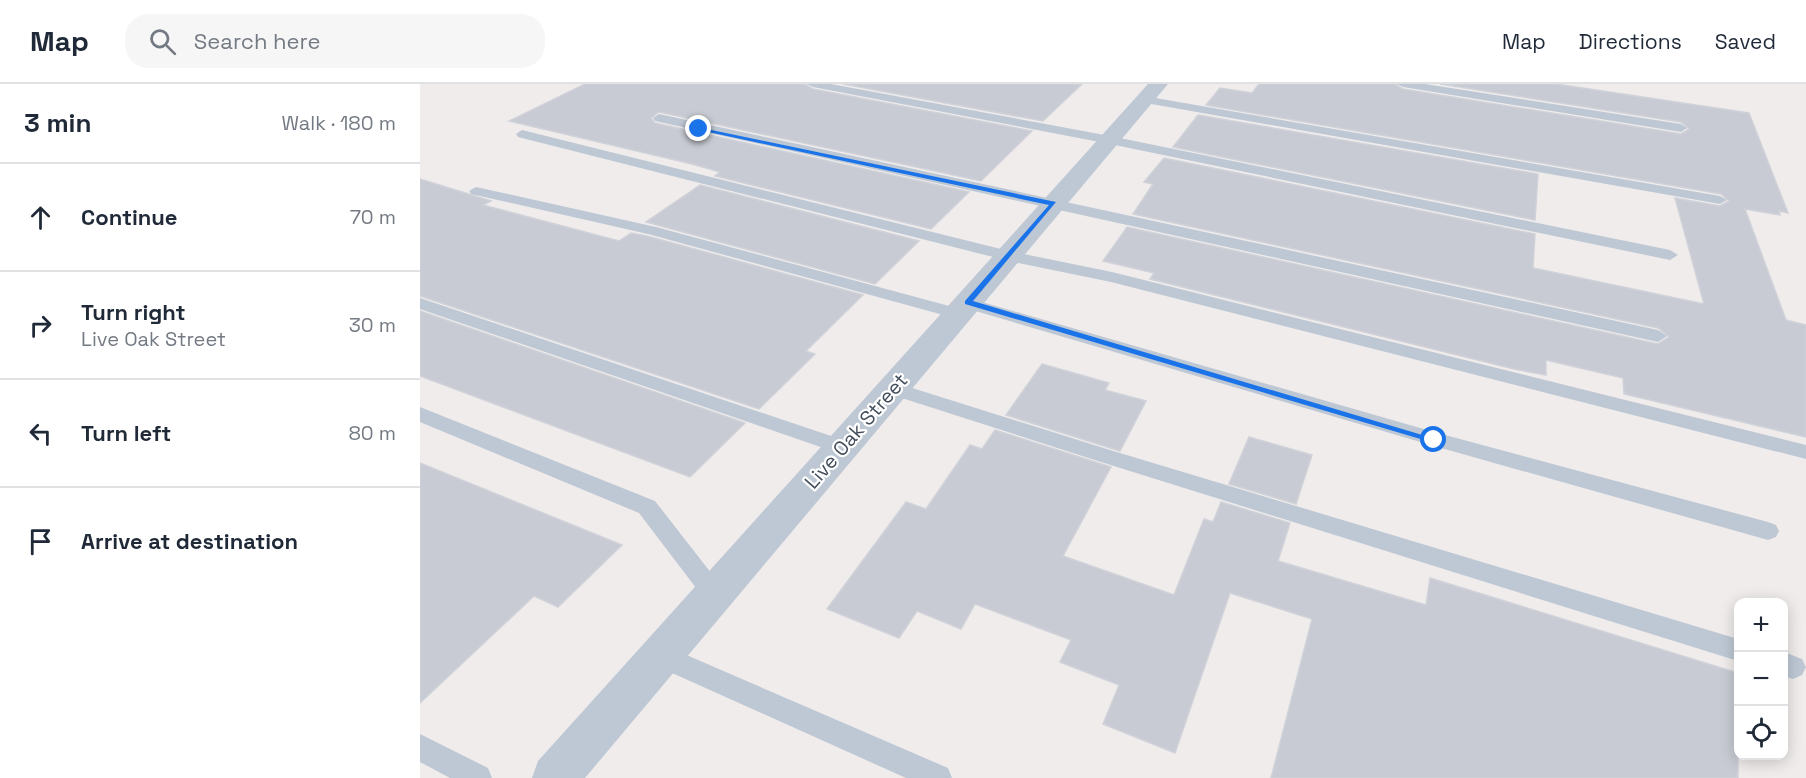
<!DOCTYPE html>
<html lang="en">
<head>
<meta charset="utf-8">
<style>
	:root { --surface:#fff; --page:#f6f6f7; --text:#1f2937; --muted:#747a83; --line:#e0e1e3 }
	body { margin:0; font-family:"Space Grotesk",sans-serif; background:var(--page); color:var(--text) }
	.controls { position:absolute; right:18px; bottom:18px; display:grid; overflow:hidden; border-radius:12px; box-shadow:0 3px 15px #0003 }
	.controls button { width:54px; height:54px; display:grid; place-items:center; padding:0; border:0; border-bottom:2px solid var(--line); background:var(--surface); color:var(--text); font:30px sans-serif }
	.stop { position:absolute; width:18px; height:18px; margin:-14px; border:4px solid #1a73e8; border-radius:50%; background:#fff }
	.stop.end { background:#1a73e8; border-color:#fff; box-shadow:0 2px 6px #0008 }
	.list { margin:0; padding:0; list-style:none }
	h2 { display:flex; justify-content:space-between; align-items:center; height:78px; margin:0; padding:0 24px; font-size:26px }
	h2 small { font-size:20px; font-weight:400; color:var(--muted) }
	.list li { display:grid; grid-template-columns:39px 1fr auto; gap:18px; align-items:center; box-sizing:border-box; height:108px; padding:0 24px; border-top:2px solid var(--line) }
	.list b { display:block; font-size:22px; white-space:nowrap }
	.list p { margin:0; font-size:20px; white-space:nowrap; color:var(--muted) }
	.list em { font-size:20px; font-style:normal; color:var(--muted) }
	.icon { flex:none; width:33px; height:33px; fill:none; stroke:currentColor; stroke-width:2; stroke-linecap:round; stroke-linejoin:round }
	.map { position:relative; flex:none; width:1386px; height:694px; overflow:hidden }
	header { display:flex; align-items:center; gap:36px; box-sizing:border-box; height:84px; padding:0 30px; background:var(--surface); border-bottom:2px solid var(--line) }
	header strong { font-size:28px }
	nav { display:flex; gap:33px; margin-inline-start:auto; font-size:21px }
	.search { width:420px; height:54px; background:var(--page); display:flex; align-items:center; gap:15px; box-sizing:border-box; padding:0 21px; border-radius:24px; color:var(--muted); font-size:22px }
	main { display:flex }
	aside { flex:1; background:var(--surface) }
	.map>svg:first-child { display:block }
	.building { fill:#c8cbd3; stroke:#d0d2d9; stroke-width:1.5 }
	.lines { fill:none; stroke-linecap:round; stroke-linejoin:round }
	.service { fill:#bec8d4; fill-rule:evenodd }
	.minor { fill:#bec8d4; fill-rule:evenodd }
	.route { fill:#1a73e8 }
	.labels { text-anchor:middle; stroke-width:4.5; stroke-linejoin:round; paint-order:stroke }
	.street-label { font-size:20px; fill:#434e5c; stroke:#fff }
</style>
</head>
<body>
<header>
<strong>Map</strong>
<div class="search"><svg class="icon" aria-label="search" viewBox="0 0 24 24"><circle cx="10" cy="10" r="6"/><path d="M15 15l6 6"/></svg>Search here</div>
<nav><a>Map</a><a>Directions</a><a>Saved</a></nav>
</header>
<main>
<aside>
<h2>3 min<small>Walk · 180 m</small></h2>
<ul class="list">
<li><svg class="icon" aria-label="ahead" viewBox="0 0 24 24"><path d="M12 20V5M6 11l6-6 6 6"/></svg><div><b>Continue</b></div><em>70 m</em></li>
<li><svg class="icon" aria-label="right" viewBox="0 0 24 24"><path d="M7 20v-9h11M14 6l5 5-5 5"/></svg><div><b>Turn right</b><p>Live Oak Street</p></div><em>30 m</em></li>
<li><svg class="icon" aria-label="left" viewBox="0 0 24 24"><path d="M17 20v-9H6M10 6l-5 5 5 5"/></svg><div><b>Turn left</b></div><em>80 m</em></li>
<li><svg class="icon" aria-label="arrive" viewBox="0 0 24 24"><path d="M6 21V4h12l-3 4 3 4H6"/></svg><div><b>Arrive at destination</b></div></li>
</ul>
</aside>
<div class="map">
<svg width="1386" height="694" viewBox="0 0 1386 694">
	<rect width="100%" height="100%" fill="#f0ecec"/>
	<g class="building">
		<path d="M165 0H385L393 5 612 47 561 97 239 28 231 34 235 39 549 108 511 145 295 92 300 88 272 80 89 37Z"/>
		<path d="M423 0H662L623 37Z"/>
		<path d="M839 0H975L983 5 1261 50 1269 45 1261 38 1020 0H1136L1329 29 1368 129 1359 127 1360 131 1325 125 1366 236 1386 241V353L1204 310 1203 294 1126 276V291L1094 285 730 195 734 189 683 177 707 143 1238 260 1249 253 1238 244 713 130 733 100 724 98 744 74 1115 150 1113 184 1284 220 1255 114 1300 122 1309 117 1301 110 786 21 800 4 832 9Z"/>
		<path d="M778 31 1118 90 1115 136 753 63Z"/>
		<path d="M0 95 71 117 63 121 199 157 211 149 227 152 443 211 386 267 395 270 339 325 0 212Z"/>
		<path d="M280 101 499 157 455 200 226 138Z"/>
		<path d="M0 227 325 339 270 393 0 292Z"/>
		<path d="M622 280 689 299 685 306 726 317 700 367 586 331Z"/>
		<path d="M575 346 691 383 643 472 754 511 784 435 793 438 801 418 870 439 858 477 1006 521 1010 494 1318 589V694H851L892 535 810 509 755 669 683 640 699 601 640 578 651 556 555 520 541 545 497 527 479 554 407 525 486 418 506 425 550 361 562 365Z"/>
		<path d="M829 353 892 371 876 420 809 400Z"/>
		<path d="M0 379 202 461 138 523 114 512 0 619Z"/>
	</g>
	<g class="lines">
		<g class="service">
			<path d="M387 0H411L690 52 1250 166 1258 171 1250 176 690 60 393 3Z"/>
			<path d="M977 0H1005L1261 40 1267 44 1261 48 983 3Z"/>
			<path d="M724 12 1300 112 1307 116 1300 120 720 18 718 16Z"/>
			<path d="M239 30 1238 246 1247 252 1238 258 235 37 233 34Z"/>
			<path d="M102 46 589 167 692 188 1386 361V375L691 198 589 177 98 53 96 50Z"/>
			<path d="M56 103 236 143 544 226 546 230 538 235 228 150 51 110 49 107Z"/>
			<path d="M0 214 429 358 432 363 429 368 422 370 415 368 0 225Z"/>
			<path d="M548 214 1014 348 1348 438 1356 441 1359 447 1356 453 1348 456 1014 362 542 223 540 219Z"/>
			<path d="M473 298 690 366 1318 555V577L681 378 466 309 464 304 466 299Z"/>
			<path d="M0 323 235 417 302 503 306 510 302 517 294 520 286 517 219 429 0 338Z"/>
			<path d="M241 560 528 684 532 694H486L232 580 229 572 232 564Z"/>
			<path d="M1364 568 1382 575 1386 583 1382 591 1373 595 1364 592Z"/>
			<path d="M0 650 68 684 72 694H30L0 678Z"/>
		</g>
		<path class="minor" d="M728 0H748L165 694H112L118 677Z"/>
	</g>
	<path class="route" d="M277 43 636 118 553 217 1019 356 1014 359 545 220V217L629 121 279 46Z"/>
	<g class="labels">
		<g class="street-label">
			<text transform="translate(436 347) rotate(-49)" y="7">Live Oak Street</text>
		</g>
	</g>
</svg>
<div class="controls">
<button>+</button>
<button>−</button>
<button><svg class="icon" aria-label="locate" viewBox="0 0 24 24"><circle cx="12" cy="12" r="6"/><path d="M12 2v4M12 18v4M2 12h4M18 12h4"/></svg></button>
</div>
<div class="stop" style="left:1014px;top:356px"></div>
<div class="stop end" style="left:279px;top:45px"></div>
</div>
</main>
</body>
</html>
